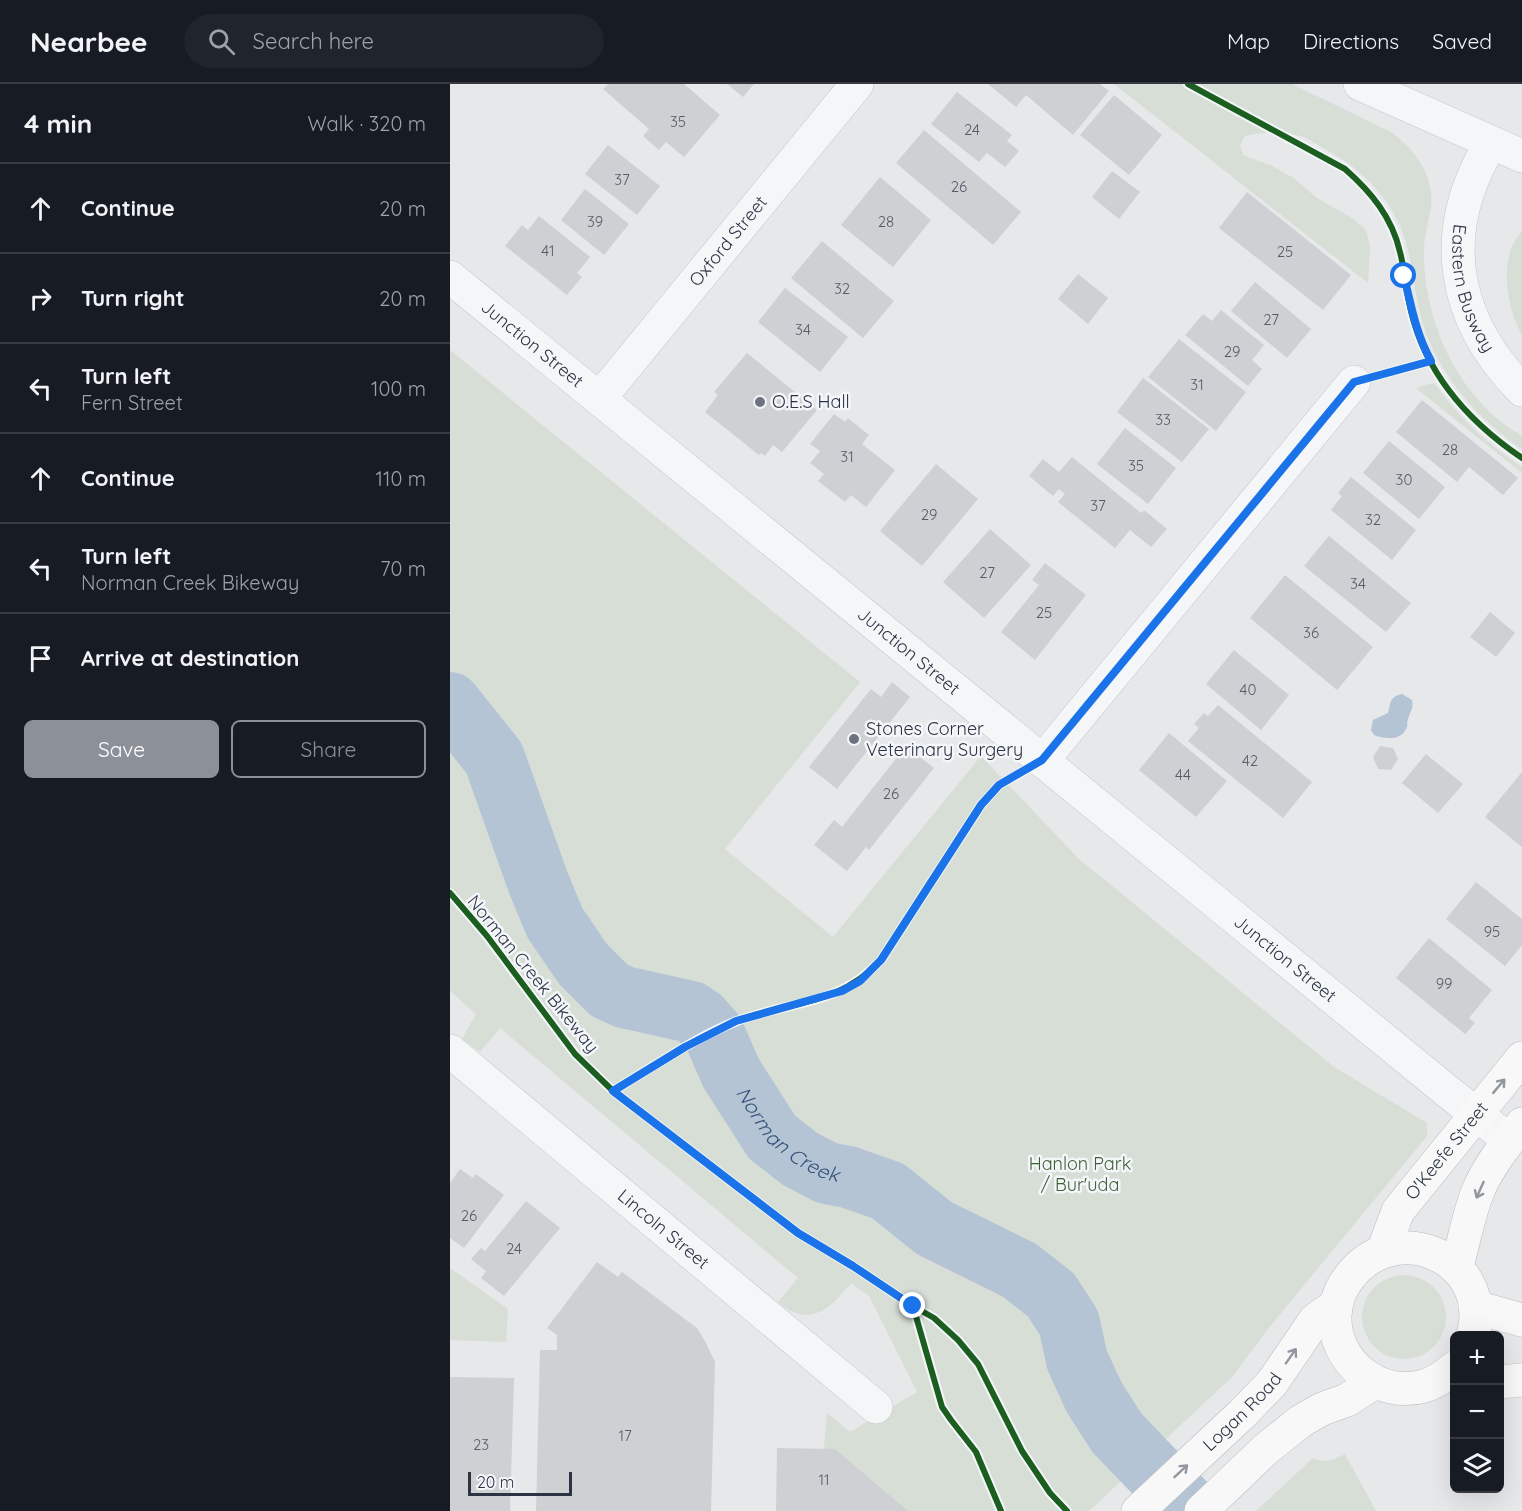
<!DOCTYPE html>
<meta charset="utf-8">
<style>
body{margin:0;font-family:Quicksand,sans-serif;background:#20242c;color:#f1f3f6}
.controls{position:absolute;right:18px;bottom:18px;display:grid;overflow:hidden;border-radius:9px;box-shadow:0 6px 24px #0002}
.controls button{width:54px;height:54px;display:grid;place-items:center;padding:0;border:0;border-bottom:2px solid #363941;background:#171b24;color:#f1f3f6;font:30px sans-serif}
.scale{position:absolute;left:18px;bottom:15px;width:104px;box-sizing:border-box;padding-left:6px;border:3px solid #2b3445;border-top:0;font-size:16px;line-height:21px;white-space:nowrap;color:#2b3445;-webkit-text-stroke:4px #f4f6f9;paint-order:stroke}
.stop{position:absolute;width:18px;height:18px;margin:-14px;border:4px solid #1a73e8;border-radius:50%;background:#fff}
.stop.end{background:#1a73e8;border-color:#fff;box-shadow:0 2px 6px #0008}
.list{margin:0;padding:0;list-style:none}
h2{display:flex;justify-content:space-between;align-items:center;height:78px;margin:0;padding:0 24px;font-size:26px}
h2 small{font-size:20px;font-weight:400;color:#9ea1a6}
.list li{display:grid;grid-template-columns:39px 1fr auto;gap:18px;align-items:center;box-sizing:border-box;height:90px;padding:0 24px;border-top:2px solid #363941}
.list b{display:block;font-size:22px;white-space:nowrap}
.list p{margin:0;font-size:20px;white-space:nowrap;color:#9ea1a6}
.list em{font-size:20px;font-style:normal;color:#9ea1a6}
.actions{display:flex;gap:12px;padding:18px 24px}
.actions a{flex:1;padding:14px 0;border:2px solid #8c9099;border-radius:9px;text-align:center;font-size:21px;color:#8c9099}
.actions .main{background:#8c9099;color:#fff}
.icon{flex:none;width:33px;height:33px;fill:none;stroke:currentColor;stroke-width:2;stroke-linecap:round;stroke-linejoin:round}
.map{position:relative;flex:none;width:1072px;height:1427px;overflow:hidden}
header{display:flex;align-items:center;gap:36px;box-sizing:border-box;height:84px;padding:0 30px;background:#171b24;border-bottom:2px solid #363941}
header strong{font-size:28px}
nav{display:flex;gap:33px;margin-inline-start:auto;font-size:21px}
.search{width:420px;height:54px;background:#20242c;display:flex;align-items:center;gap:15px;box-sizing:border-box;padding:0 21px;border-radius:33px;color:#9ea1a6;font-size:22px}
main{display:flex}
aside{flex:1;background:#171b24}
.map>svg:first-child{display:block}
</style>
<header>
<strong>Nearbee</strong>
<div class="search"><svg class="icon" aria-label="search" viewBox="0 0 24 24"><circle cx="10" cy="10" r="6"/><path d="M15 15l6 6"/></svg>Search here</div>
<nav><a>Map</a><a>Directions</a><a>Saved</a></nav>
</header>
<main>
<aside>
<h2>4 min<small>Walk · 320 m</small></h2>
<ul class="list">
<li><svg class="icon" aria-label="ahead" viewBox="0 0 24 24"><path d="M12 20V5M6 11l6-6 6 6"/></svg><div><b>Continue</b></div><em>20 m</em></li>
<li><svg class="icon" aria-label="right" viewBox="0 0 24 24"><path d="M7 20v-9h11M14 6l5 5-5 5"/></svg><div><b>Turn right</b></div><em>20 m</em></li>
<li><svg class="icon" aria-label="left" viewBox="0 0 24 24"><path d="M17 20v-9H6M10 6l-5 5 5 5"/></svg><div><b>Turn left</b><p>Fern Street</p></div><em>100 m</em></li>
<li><svg class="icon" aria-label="ahead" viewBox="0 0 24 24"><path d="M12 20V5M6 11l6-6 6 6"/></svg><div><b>Continue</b></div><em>110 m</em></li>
<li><svg class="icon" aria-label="left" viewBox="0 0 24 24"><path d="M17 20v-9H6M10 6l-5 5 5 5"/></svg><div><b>Turn left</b><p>Norman Creek Bikeway</p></div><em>70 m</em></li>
<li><svg class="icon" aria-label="arrive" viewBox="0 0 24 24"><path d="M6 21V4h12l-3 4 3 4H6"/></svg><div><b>Arrive at destination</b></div></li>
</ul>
<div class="actions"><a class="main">Save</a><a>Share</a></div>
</aside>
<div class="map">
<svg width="1072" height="1427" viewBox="0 0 1072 1427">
<rect width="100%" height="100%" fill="#e6e8ea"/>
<path fill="#d6ded6" d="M664,0H842L941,48C967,67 987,95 980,129C977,145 973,158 974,174C976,244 1010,316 1072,352V365C1032,338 1000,303 980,259C967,230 965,197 958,166C947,119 915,86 873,64C867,60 860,56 853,53C840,48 808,48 795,52L790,61L793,71L822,82L842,93L867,114L902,134L916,146L920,162L918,199Z
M1072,147V252C1057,222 1047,175 1072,147Z
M0,266L410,598L275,765L383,853L531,672L629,775L884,983L977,1039V1052L822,1240L782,1293L639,1427H458L374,1365L377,1329L400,1348L467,1308L419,1212L401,1199C380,1225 359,1245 328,1218L348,1194L50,944L30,968L12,955L26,930L0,907Z
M984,299C1012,336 1034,357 1072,383V389L966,304Z
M0,1184L58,1225L56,1258L0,1256Z
M912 1233a42 42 0 1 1 84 0a42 42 0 1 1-84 0Z
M895,1370L926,1427H806L863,1374C875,1380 883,1376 895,1370Z"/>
<path fill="#b4c4d5" d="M952,610L962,616C964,625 960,627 958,635C956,642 959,639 956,645C951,657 934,655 924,651L921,646L923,636L938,629C941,619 939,613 952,610Z"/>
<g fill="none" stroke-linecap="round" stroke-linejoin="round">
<path stroke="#b4c4d5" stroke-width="62" id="s1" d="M0,619L44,674L88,798L105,839L133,880L159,906L174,913L241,928L250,934L264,950L281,989L322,1053L350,1075L377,1089L398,1093L438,1107L484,1144L569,1186L601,1211L619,1239L627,1276L644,1313L667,1349L742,1427"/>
</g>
<path fill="#ced0d3" d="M158,0H234L270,31L234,73L216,58L209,66L193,52L199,45L153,5Z
M277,0H304L293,13Z
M538,0H650L659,7L623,51L576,11L566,23Z
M507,8L562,51L557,57L569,67L555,83L537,69L529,78L481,40Z
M664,11L712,51L679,91L630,51Z
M474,46L571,128L543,161L446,79Z
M158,61L210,102L187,131L135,90Z
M662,87L690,108L669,135L642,113Z
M430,93L481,136L443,183L391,141Z
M135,105L179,140L154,171L111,136Z
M797,108L901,191L873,226L769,144Z
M89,132L140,173L127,189L132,193L117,211L55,162L72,141L78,146Z
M372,157L444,217L413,254L341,194Z
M628,190L658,214L638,240L608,215Z
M805,198L861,245L837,274L781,227Z
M335,204L398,253L370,288L308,238Z
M771,226L814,261L802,276L812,285L798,302L735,251L753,230L762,237Z
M729,255L796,308L766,347L698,293Z
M297,269L367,326L332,368L323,361L315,372L311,369L309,371L255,328L268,311L264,308Z
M693,294L759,345L732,378L667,328Z
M972,316L1068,394L1053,411L1019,383L1007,398L946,348Z
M384,330L395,338L398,334L419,351L412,360L445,386L416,423L401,411L395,418L368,397L374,390L360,379L370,367L360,360Z
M675,344L726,384L698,420L647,380Z
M939,357L995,403L969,435L913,389Z
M622,373L691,429L694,426L717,445L701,463L680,446L665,464L608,418L615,410L609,405L603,412L579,392L593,375L609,388Z
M486,380L528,415L472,482L430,447Z
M901,393L966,446L942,476L881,426L892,412L888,409Z
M540,445L581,481L534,534L493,498Z
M879,452L961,519L936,548L854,482Z
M595,479L636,511L585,576L551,548L589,501L582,496Z
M835,491L923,563L887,606L800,534Z
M1040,528L1065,549L1046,573L1020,553Z
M784,566L839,611L811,646L756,600Z
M442,598L460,613L387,705L359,683L421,605L431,613Z
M768,621L862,698L833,734L738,657L749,644L744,640L754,629L758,632Z
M719,649L777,697L746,733L689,686Z
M456,662L484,684L419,766L416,763L397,787L364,761L384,736L392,743Z
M930,662L943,664L948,675L941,686L928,685L923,673Z
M976,670L1013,700L988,729L952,699Z
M1072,688V763L1035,733Z
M1026,798L1072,835V861L1055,882L996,835Z
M979,854L1042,906L1019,934L1025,939L1015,950L946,894Z
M10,1085L23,1094L26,1090L54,1111L14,1164L0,1154V1099Z
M76,1117L110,1144L54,1212L31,1194L36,1187L21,1175L31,1164L35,1167Z
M147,1178L168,1193L172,1188L247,1244L256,1259L265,1278L261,1427H86L90,1266H107V1251L97,1244Z
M0,1293L64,1294L60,1427H0Z
M327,1364L385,1365L458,1427H326Z"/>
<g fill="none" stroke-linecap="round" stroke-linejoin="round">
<defs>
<g id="minor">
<path d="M910,0L1072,72"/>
<path id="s2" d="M1041,59C987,147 1001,234 1072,306"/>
<path id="s3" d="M0,193L997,1007L1059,1056"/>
<path id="s4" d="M149,315L407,0"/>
<path d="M592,677L904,298"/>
<path id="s5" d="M0,967L426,1323"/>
</g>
<path id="major" d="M1025,1223L1072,1236
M1050,1298L1072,1296"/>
<g id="highway">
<path id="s6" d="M933,1167L948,1127L1072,974"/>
<path d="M1006,1184C1014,1159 1018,1132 1028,1107C1038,1083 1056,1060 1072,1040"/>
<path d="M1004,1284C996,1291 985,1299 974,1302C928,1315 883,1277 885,1231C886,1221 888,1210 894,1201C938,1128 1045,1172 1023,1252"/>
<path id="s7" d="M688,1427L792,1330L822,1299L865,1236L886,1221"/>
<path d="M751,1427L816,1365L851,1337L872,1325L897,1316L925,1298"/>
</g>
</defs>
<use href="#minor" stroke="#c4c6c8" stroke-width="34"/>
<use href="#major" stroke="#c2c5c8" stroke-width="34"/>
<use href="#highway" stroke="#b8bbbf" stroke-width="34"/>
<use href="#minor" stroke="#f5f6f7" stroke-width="33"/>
<use href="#major" stroke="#f8f8f8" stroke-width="33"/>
<use href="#highway" stroke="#f8f8f8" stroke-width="33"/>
<defs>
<path id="cycleway" d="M738,0L895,85C921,108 942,133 950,168C955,187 956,207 961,227C976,290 1019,338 1072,374
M904,298L981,277
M0,809L37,852L125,970L163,1007L348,1149L403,1182L463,1222L484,1234L508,1256L528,1280L572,1367L600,1409L617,1427
M163,1007C201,984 246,953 287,937C340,917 389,922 431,876L531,721L549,701L592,677
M463,1222L492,1323L501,1336L526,1368L551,1427"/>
</defs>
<use href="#cycleway" stroke="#f4f6f9" stroke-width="10"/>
<use href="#cycleway" stroke="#1b5e20" stroke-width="6"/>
</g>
<defs><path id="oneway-shaft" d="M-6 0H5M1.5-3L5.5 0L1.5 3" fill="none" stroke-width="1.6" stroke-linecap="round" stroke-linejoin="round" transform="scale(1.5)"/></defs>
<g stroke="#92969e">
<use href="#oneway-shaft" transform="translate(1049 1002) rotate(-50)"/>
<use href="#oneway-shaft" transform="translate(1030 1106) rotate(114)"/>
<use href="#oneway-shaft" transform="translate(841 1272) rotate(-55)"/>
<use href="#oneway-shaft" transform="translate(731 1387) rotate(-43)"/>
</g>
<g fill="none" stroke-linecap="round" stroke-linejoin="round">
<path stroke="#1a73e8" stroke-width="8" d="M463,1222L403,1182L348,1149L163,1007L235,963L286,937L392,907L410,897L431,876L531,721L549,701L592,676L904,298L981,277C966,250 961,222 954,192"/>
</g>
<g fill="#6c737f" stroke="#f4f6f9" stroke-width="2">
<circle cx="310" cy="318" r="6"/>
<circle cx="404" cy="655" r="6"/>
</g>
<g text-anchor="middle" stroke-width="5" stroke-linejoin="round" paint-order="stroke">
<g font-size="15" fill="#545c69">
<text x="228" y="43">35</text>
<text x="522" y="51">24</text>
<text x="172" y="101">37</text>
<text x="509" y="108">26</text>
<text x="145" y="143">39</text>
<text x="436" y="143">28</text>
<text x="98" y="172">41</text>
<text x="835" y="173">25</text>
<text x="392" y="210">32</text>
<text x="821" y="241">27</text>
<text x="353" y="251">34</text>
<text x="782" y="273">29</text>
<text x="747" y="306">31</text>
<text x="713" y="341">33</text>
<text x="1000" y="371">28</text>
<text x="397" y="378">31</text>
<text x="686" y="387">35</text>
<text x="954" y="401">30</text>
<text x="648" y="427">37</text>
<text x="479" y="436">29</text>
<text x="923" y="441">32</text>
<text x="537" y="494">27</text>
<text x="908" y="505">34</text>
<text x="594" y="534">25</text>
<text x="861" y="554">36</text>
<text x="798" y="611">40</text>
<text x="800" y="682">42</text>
<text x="733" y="696">44</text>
<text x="441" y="715">26</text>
<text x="1042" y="853">95</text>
<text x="994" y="905">99</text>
<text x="19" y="1137">26</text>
<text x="64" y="1170">24</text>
<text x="175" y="1357">17</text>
<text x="31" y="1366">23</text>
<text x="374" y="1401">11</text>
</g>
<g font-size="18" fill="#2b3445" stroke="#f4f6f9">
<text dy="6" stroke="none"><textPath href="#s4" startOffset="204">Oxford Street</textPath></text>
<text dy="6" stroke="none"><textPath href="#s2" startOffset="154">Eastern Busway</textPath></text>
<text dy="6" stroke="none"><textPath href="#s3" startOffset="106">Junction Street</textPath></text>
<text dy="6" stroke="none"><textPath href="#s3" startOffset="592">Junction Street</textPath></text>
<text dy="6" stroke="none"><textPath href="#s3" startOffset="1078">Junction Street</textPath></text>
<text transform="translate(83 890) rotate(51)" y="6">Norman Creek Bikeway</text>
<text dy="6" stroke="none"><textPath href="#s6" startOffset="120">O'Keefe Street</textPath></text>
<text dy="6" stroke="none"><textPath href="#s5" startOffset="278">Lincoln Street</textPath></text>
<text dy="6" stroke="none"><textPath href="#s7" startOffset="144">Logan Road</textPath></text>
</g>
<g font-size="18" fill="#2b3445" stroke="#f4f6f9" text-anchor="start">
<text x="322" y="324">O.E.S Hall</text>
<text x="416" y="651">Stones Corner<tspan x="416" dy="21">Veterinary Surgery</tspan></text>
</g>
<g font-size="18" fill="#3f6138" stroke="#f4f6f9">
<text x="630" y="1086">Hanlon Park<tspan x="630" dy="21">/ Bur'uda</tspan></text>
</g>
<g font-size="20" font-style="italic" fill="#34527a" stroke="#f4f6f9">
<text dy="7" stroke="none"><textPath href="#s1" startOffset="579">Norman Creek</textPath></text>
</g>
</g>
</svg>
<div class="controls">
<button>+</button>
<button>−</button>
<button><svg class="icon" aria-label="layers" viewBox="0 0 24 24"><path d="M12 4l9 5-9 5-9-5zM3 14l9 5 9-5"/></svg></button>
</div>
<div class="scale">20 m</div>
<div class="stop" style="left:954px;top:192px"></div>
<div class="stop end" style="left:463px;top:1222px"></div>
</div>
</main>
